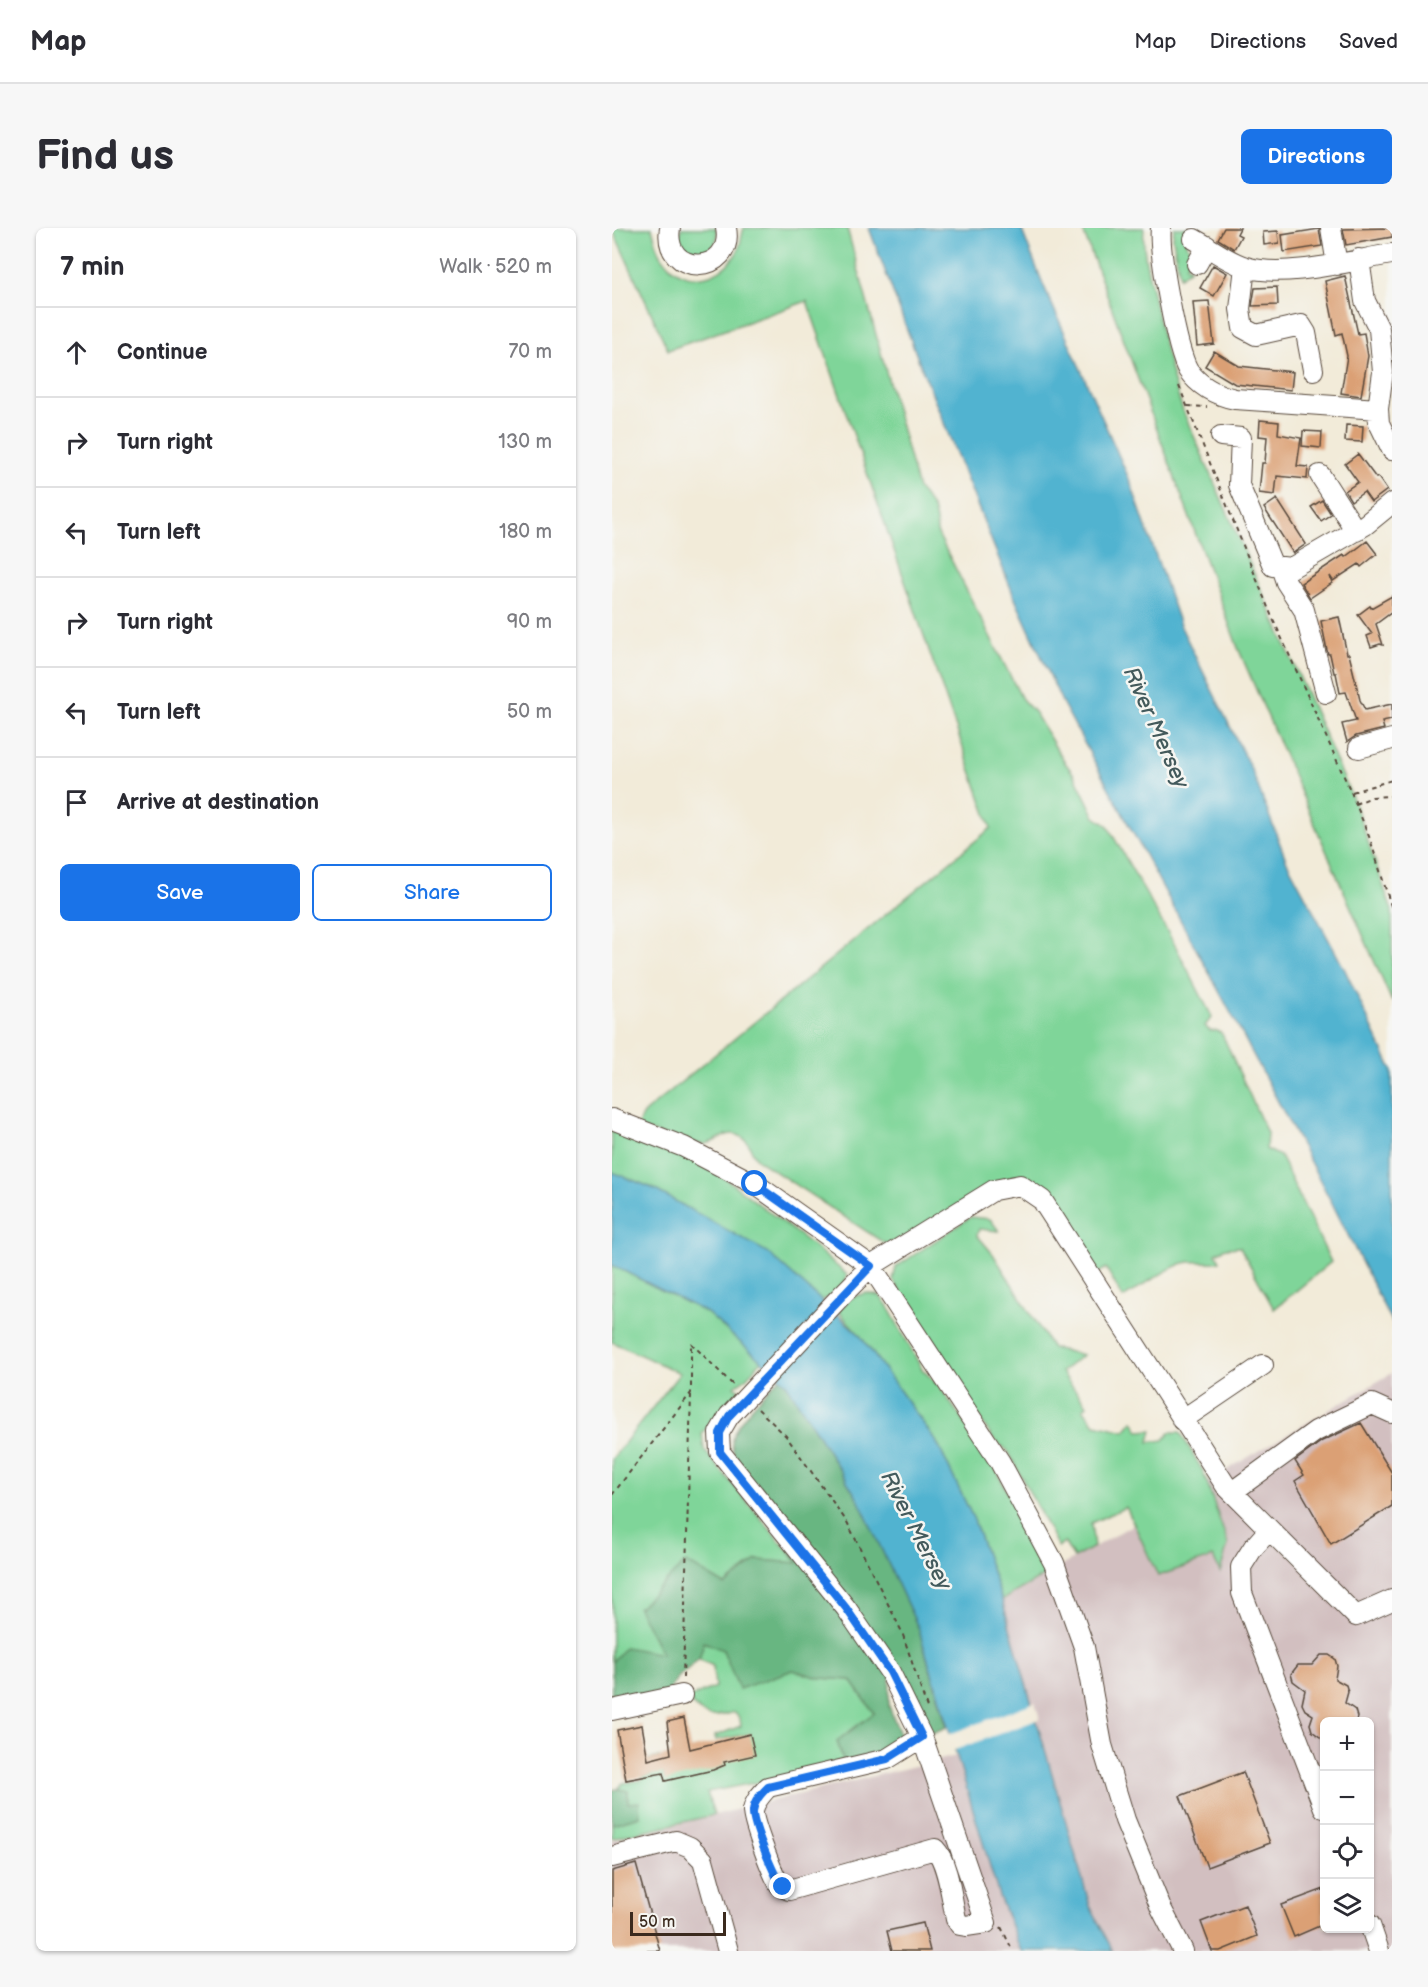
<!DOCTYPE html>
<meta charset="utf-8">
<style>
body{margin:0;font-family:"Balsamiq Sans",sans-serif;background:#f7f7f7;color:#2b2b33}
.controls{position:absolute;right:18px;bottom:18px;display:grid;overflow:hidden;border-radius:9px;box-shadow:0 2px 4px #0004}
.controls button{width:54px;height:54px;display:grid;place-items:center;padding:0;border:0;border-bottom:2px solid #e1e1e2;background:#fff;color:#2b2b33;font:30px sans-serif}
.scale{position:absolute;left:18px;bottom:15px;width:96px;box-sizing:border-box;padding-left:6px;border:3px solid #3b2a1e;border-top:0;font-size:16px;line-height:21px;white-space:nowrap;color:#3b2a1e;-webkit-text-stroke:4px #f6f6f2;paint-order:stroke}
.stop{position:absolute;width:18px;height:18px;margin:-14px;border:4px solid #1a73e8;border-radius:50%;background:#fff}
.stop.end{background:#1a73e8;border-color:#fff;box-shadow:0 2px 6px #0008}
.list{margin:0;padding:0;list-style:none}
h2{display:flex;justify-content:space-between;align-items:center;height:78px;margin:0;padding:0 24px;font-size:26px}
h2 small{font-size:20px;font-weight:400;color:#7c7c81}
.list li{display:grid;grid-template-columns:39px 1fr auto;gap:18px;align-items:center;box-sizing:border-box;height:90px;padding:0 24px;border-top:2px solid #e1e1e2}
.list b{display:block;font-size:22px;white-space:nowrap}
.list em{font-size:20px;font-style:normal;color:#7c7c81}
.actions{display:flex;gap:12px;padding:18px 24px}
.actions a{flex:1;padding:14px 0;border:2px solid #1a73e8;border-radius:9px;text-align:center;font-size:21px;color:#1a73e8}
.actions .main{background:#1a73e8;color:#fff}
.icon{flex:none;width:33px;height:33px;fill:none;stroke:currentColor;stroke-width:2;stroke-linecap:round;stroke-linejoin:round}
.map{position:relative;flex:none;width:780px;height:1723px;overflow:hidden;border-radius:9px}
header{display:flex;align-items:center;gap:36px;box-sizing:border-box;height:84px;padding:0 30px;background:#fff;border-bottom:2px solid #e1e1e2}
header strong{font-size:28px}
nav{display:flex;gap:33px;margin-inline-start:auto;font-size:21px}
.intro{display:flex;align-items:center;justify-content:space-between;box-sizing:border-box;height:144px;padding:0 36px}
h1{margin:0;font-size:42px}
.button{padding:15px 27px;border-radius:9px;background:#1a73e8;color:#fff;font-size:21px;font-weight:700}
main{display:flex;gap:36px;padding:0 36px}
aside{flex:1;background:#fff;border-radius:9px;box-shadow:0 2px 4px #0004}
.map>svg:first-child{display:block}
</style>
<header>
<strong>Map</strong>
<nav><a>Map</a><a>Directions</a><a>Saved</a></nav>
</header>
<div class="intro"><h1>Find us</h1><a class="button">Directions</a></div>
<main>
<aside>
<h2>7 min<small>Walk · 520 m</small></h2>
<ul class="list">
<li><svg class="icon" aria-label="ahead" viewBox="0 0 24 24"><path d="M12 20V5M6 11l6-6 6 6"/></svg><div><b>Continue</b></div><em>70 m</em></li>
<li><svg class="icon" aria-label="right" viewBox="0 0 24 24"><path d="M7 20v-9h11M14 6l5 5-5 5"/></svg><div><b>Turn right</b></div><em>130 m</em></li>
<li><svg class="icon" aria-label="left" viewBox="0 0 24 24"><path d="M17 20v-9H6M10 6l-5 5 5 5"/></svg><div><b>Turn left</b></div><em>180 m</em></li>
<li><svg class="icon" aria-label="right" viewBox="0 0 24 24"><path d="M7 20v-9h11M14 6l5 5-5 5"/></svg><div><b>Turn right</b></div><em>90 m</em></li>
<li><svg class="icon" aria-label="left" viewBox="0 0 24 24"><path d="M17 20v-9H6M10 6l-5 5 5 5"/></svg><div><b>Turn left</b></div><em>50 m</em></li>
<li><svg class="icon" aria-label="arrive" viewBox="0 0 24 24"><path d="M6 21V4h12l-3 4 3 4H6"/></svg><div><b>Arrive at destination</b></div></li>
</ul>
<div class="actions"><a class="main">Save</a><a>Share</a></div>
</aside>
<div class="map">
<svg width="780" height="1723" viewBox="0 0 780 1723">
<rect width="100%" height="100%" fill="#f6f6f2"/>
<filter id="ink" filterUnits="userSpaceOnUse"><feTurbulence type="fractalNoise" baseFrequency=".0167" numOctaves="2"/><feDisplacementMap in="SourceGraphic" scale="12" xChannelSelector="R" yChannelSelector="G"/><feConvolveMatrix kernelMatrix="1 2 1 2 8 2 1 2 1" color-interpolation-filters="sRGB"/></filter>
<filter id="wash" filterUnits="userSpaceOnUse"><feTurbulence type="fractalNoise" baseFrequency=".008" numOctaves="4" result="noise"/><feDisplacementMap in="SourceGraphic" scale="24" xChannelSelector="R" yChannelSelector="G"/><feGaussianBlur stdDeviation="1.35" result="paint"/><feColorMatrix in="noise" values="0 0 0 0 0 0 0 0 0 0 0 0 0 0 0 0 0 1.4 0 .05"/><feComposite in="paint" operator="in"/></filter>
<g filter="url(#wash)">
<rect width="100%" height="100%" fill="#f2ebd9"/>
<path fill="#d2bfc0" fill-rule="evenodd" d="M780,1145V1723H501L478,1678L390,1372L522,1296L546,1348L601,1329L608,1343L616,1316L594,1254ZM712,1494H758V1700H712Z
M344,1528L387,1668L409,1723H0V1612Z"/>
<path fill="#7fd599" stroke="#5d805c" stroke-width="1.5" d="M0,0H40C43,10 45,22 51,30C70,59 107,53 124,26C129,19 129,8 132,0H235L306,261C320,277 324,282 325,304L410,471L423,485L451,532L463,548L483,589L495,597L564,719L600,789L593,798L598,803H606L610,806L655,905L654,921L668,928L719,1034L662,1081L628,1019L614,1020L604,1025L608,1033C596,1037 585,1031 572,1035C556,1039 526,1061 511,1070L494,1040L484,1047L418,954L275,1017L147,933C138,926 140,914 128,908C115,901 105,915 93,916C76,916 42,904 25,899L33,884L379,600L195,73L56,122Z
M69,0H104C112,35 59,33 69,0Z
M470,0H532C530,22 536,44 541,65C549,105 558,144 571,183L743,576L780,683V774L626,420Z
M562,0H582L574,16L581,24L574,38L579,40L568,49L561,11Z
M0,891L72,919L203,1019L235,1047L230,1067L208,1072L154,1024L38,959L0,944Z
M359,989L378,991L387,1003L367,1001L365,1007L381,1026L440,1120L471,1127L449,1144L475,1177L471,1181L483,1196L513,1203L521,1193L527,1203L540,1202L537,1214L552,1212L558,1204H568L591,1243L616,1316L608,1344L601,1329L546,1348L514,1279L479,1295L482,1319L462,1330L452,1314L446,1319L396,1223L381,1211L281,1052L284,1039Z
M0,1037L95,1085L150,1133L133,1151L123,1158L127,1162L90,1205L92,1222L186,1335L145,1332L113,1357L50,1427L0,1434V1231L68,1145L0,1114Z
M254,1065L268,1068L275,1077L310,1141L327,1158L383,1239L435,1346L390,1372L362,1292L324,1213L247,1106L226,1083L238,1070Z
M92,1414L111,1422L127,1460L181,1442L208,1450L239,1452L262,1485L225,1513L234,1541H214L95,1564L102,1587L0,1610V1596L28,1588L16,1575V1563L6,1561L11,1555L30,1552L31,1549L39,1547L36,1532L47,1529L53,1552L113,1537L112,1534L138,1506L104,1512L103,1508L129,1498L128,1491L123,1484C98,1491 93,1491 75,1471L103,1459L101,1438L87,1431Z"/>
<path fill="#67b681" stroke="#517050" stroke-width="1.5" d="M168,1149L174,1155L246,1271L306,1399L335,1499L310,1509L278,1446L277,1478L293,1519L234,1541L225,1513L262,1485L239,1452L208,1450L181,1442L127,1461L111,1422L92,1414L87,1431L65,1450L53,1471L0,1482V1434L13,1419L50,1426L26,1380L74,1334L113,1357L145,1332L186,1335L125,1235C122,1227 118,1216 121,1208C128,1188 154,1165 168,1149Z
M6,1561L16,1563V1575L27,1574L28,1588L0,1596V1562Z"/>
<path fill="#51b3d0" stroke="#466e77" stroke-width="1.5" d="M257,0H409L431,56L518,253L568,397L640,543L675,634L733,742L780,842V1095L721,977L628,802L450,474L404,373L306,131Z
M0,944L38,959L155,1024L247,1106L324,1213L362,1292L390,1372L478,1678L501,1723H409L387,1668L306,1399L246,1271L174,1155L95,1085L0,1037Z"/>
<path fill="#f2ebd9" d="M423,1474L428,1491L340,1523L335,1507Z"/>
<g id="blocks">
<path fill="#dba074" d="M612,0H628L625,6L629,8L622,21L606,11Z
M780,0V9L734,17L731,1Z
M707,1L710,18L672,24L670,7Z
M666,3L667,15L652,17L651,4Z
M601,37L615,45L602,68L588,60Z
M733,48L746,106L752,105L756,128L749,168L729,165L735,128L730,105L724,107L713,53Z
M665,59L666,77L640,78L643,60Z
M597,73L602,116L585,118L581,74Z
M602,123L627,138L681,144L679,162L623,156L593,138Z
M648,192L667,194L666,206L689,210L685,238L696,239L695,251L665,248L663,267L647,265L650,235H653L655,209L647,208Z
M734,197L751,198L750,214L733,213Z
M691,203L710,204L709,220L690,218Z
M746,226L764,250L766,249L775,262L759,274L752,264L739,273L733,263L746,254L733,236Z
M665,271L694,316L681,325L652,280Z
M710,272L719,286L709,293L699,279Z
M755,313L765,326L749,339L747,336L721,353L718,348L720,355L698,370L689,355L732,327L734,329Z
M780,368V384L764,396L771,417L768,416L759,419L755,408L760,406L746,387L758,378L759,380Z
M727,389L735,426H737L748,472L753,482L780,476V492L770,494L772,501L744,508L735,514L730,496L744,493L734,464L728,465L724,445H722L718,426H716L715,422L709,393Z
M749,1195L780,1245V1278L719,1316L683,1253L692,1247L683,1233L710,1213Z
M709,1427H717L723,1431L725,1438L723,1451L734,1457L736,1464L733,1475L743,1482L745,1489L744,1494H712V1512L700,1503L698,1496L701,1487L693,1482L690,1476L693,1462L681,1453L679,1446L686,1437H700Z
M72,1490L78,1521L138,1506L143,1527L112,1534L113,1537L101,1542L53,1553L51,1545L14,1552L5,1502L30,1497L36,1532L59,1526L55,1494Z
M631,1544L658,1615L595,1639L568,1568Z
M24,1636L48,1723H0V1643Z
M712,1661V1696L682,1709L669,1677Z
M633,1677L645,1708L608,1723H600L589,1694Z
M311,1695L318,1723H280L275,1703Z"/>
</g>
</g>
<g filter="url(#ink)">
<use href="#blocks" fill-opacity="0" stroke="#56473a" stroke-width="1.5"/>
<g fill="none" stroke-linecap="round" stroke-linejoin="round">
<defs>
<path id="minor" d="M58,0C50,50 123,47 114,0
M549,0C546,22 565,123 576,142C587,158 604,167 623,171L766,181
M719,0L725,37
M582,11C599,20 616,34 634,39C672,51 741,32 780,26
M747,31L753,73L767,101L771,144L766,181L767,195L780,222
M585,36L595,18
M633,39L628,81L631,100L644,107L689,97L694,105L701,142
M609,208L629,210L627,257L661,338L679,340L753,297L780,275
M708,247L744,303
M669,339L674,354L692,382L714,465
M747,520L780,511
M0,891L72,919L143,956L259,1038L388,1234L442,1335L472,1419L490,1517L513,1592L548,1678L571,1723
M230,1067L259,1038L382,962L408,957L430,972L614,1258L744,1388L780,1372
M117,1188L107,1205L108,1224L234,1380L278,1444L310,1509L313,1517L374,1695L354,1698L348,1697L344,1691C340,1673 336,1634 323,1621L177,1662C172,1660 168,1658 166,1654C160,1644 140,1593 141,1582C143,1572 150,1566 156,1559L275,1531L310,1509
M570,1192L651,1137
M620,1264L704,1203L760,1176L780,1185
M657,1302L641,1320L629,1339L630,1365L712,1580
M0,1482L70,1467
M0,1629L64,1613L78,1619L91,1632L116,1723
M758,1697L767,1723"/>
</defs>
<use href="#minor" stroke="#56473a" stroke-width="22"/>
<path stroke="#56473a" stroke-width="2" stroke-dasharray="4.5 4.5" stroke-linecap="butt" d="M567,158L657,382L739,564L758,611L780,681
M576,178L595,179
M740,564L780,552
M743,576L760,569L780,568
M79,1115L122,1158
M146,1181L174,1208L235,1294L290,1404L316,1483
M0,1267L79,1165V1115
M71,1450L79,1165
M389,1699L401,1723"/>
<use href="#minor" stroke="#fff" stroke-width="20"/>
<defs>
<path id="minor-bridge" d="M117,1188L230,1067"/>
</defs>
<use href="#minor-bridge" stroke="#56473a" stroke-width="22" stroke-linecap="butt"/>
<use href="#minor-bridge" stroke="#fff" stroke-width="20"/>
</g>
</g>
<g fill="none" stroke-linecap="round" stroke-linejoin="round" filter="url(#ink)">
<path stroke="#1a73e8" stroke-width="8" d="M143,956L259,1038L117,1188L108,1205V1224L234,1380L278,1444L310,1509L275,1531L156,1559C149,1566 142,1573 141,1583C140,1595 163,1651 171,1659"/>
</g>
<g text-anchor="middle" stroke-width="5" stroke-linejoin="round" paint-order="stroke">
<g font-size="22" font-style="italic" fill="#435a5c" stroke="#f6f6f2">
<text transform="translate(545 499) rotate(66)" y="8">River Mersey</text>
<text transform="translate(305 1302) rotate(63)" y="8">River Mersey</text>
</g>
</g>
</svg>
<div class="controls">
<button>+</button>
<button>−</button>
<button><svg class="icon" aria-label="locate" viewBox="0 0 24 24"><circle cx="12" cy="12" r="6"/><path d="M12 2v4M12 18v4M2 12h4M18 12h4"/></svg></button>
<button><svg class="icon" aria-label="layers" viewBox="0 0 24 24"><path d="M12 4l9 5-9 5-9-5zM3 14l9 5 9-5"/></svg></button>
</div>
<div class="scale">50 m</div>
<div class="stop" style="left:143px;top:956px"></div>
<div class="stop end" style="left:171px;top:1659px"></div>
</div>
</main>
